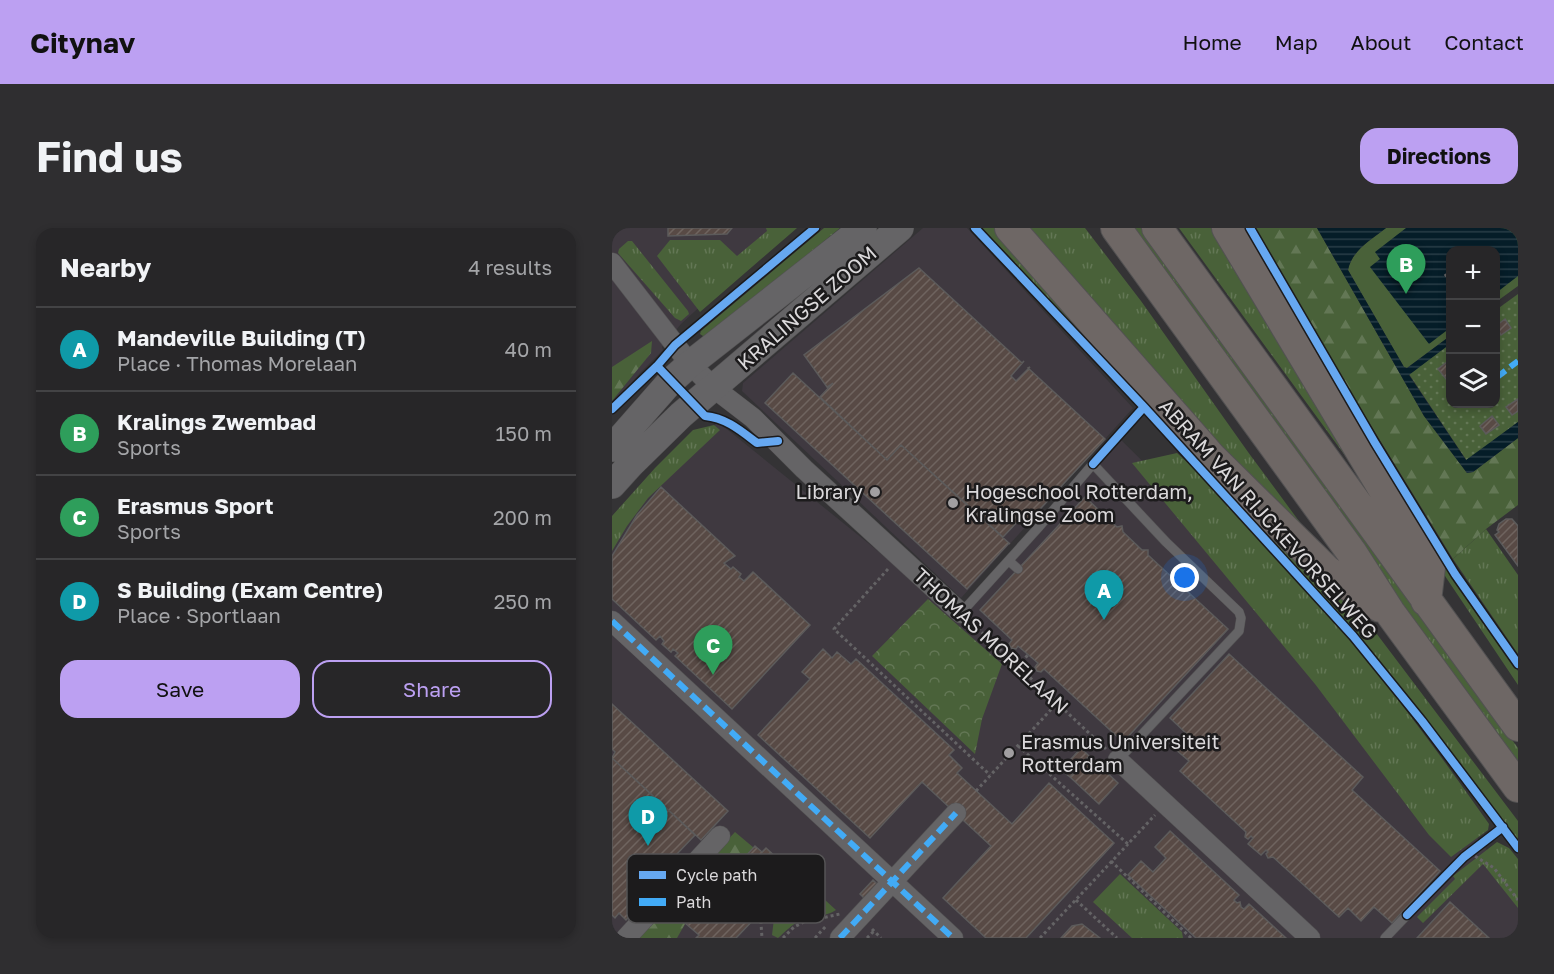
<!DOCTYPE html>
<meta charset="utf-8">
<style>
body{margin:0;font-family:"Golos Text",sans-serif;background:#2f2e30;color:#f1f3f6}
.controls{position:absolute;right:18px;top:18px;display:grid;overflow:hidden;border-radius:12px;box-shadow:0 3px 9px #0003}
.controls button{width:54px;height:54px;display:grid;place-items:center;padding:0;border:0;border-bottom:2px solid #434345;background:#272628;color:#f1f3f6;font:30px sans-serif}
.you{position:absolute;left:573px;top:350px;width:21px;height:21px;margin:-15px;border:4px solid #fff;border-radius:50%;background:#1a73e8;box-shadow:0 0 0 9px #1a73e833}
.badge{display:grid;place-items:center;width:39px;height:39px;border-radius:50%;background:#bca0f2;color:#fff;font-size:20px;font-weight:700}
.pin{position:absolute;translate:-50% -50px;filter:drop-shadow(0 2px 3px #0008)}
.pin::after{content:'';position:absolute;top:32px;width:21px;height:18px;background:inherit;clip-path:polygon(0 0,100% 0,50% 100%)}
.list{margin:0;padding:0;list-style:none}
h2{display:flex;justify-content:space-between;align-items:center;height:78px;margin:0;padding:0 24px;font-size:26px}
h2 small{font-size:20px;font-weight:400;color:#a4a5a8}
.list li{display:grid;grid-template-columns:39px 1fr auto;gap:18px;align-items:center;box-sizing:border-box;height:84px;padding:0 24px;border-top:2px solid #434345}
.list b{display:block;font-size:22px;white-space:nowrap}
.list p{margin:0;font-size:20px;white-space:nowrap;color:#a4a5a8}
.list em{font-size:20px;font-style:normal;color:#a4a5a8}
.actions{display:flex;gap:12px;padding:18px 24px}
.actions a{flex:1;padding:14px 0;border:2px solid #bca0f2;border-radius:18px;text-align:center;font-size:21px;color:#bca0f2}
.actions .main{background:#bca0f2;color:#111}
.icon{flex:none;width:33px;height:33px;fill:none;stroke:currentColor;stroke-width:2;stroke-linecap:round;stroke-linejoin:round}
.map{position:relative;flex:none;width:906px;height:710px;overflow:hidden;border-radius:18px}
header{display:flex;align-items:center;gap:36px;box-sizing:border-box;height:84px;padding:0 30px;background:#bca0f2;color:#111}
header strong{font-size:28px}
nav{display:flex;gap:33px;margin-inline-start:auto;font-size:21px}
.intro{display:flex;align-items:center;justify-content:space-between;box-sizing:border-box;height:144px;padding:0 36px}
h1{margin:0;font-size:42px}
.button{padding:15px 27px;border-radius:18px;background:#bca0f2;color:#111;font-size:21px;font-weight:700}
main{display:flex;gap:36px;padding:0 36px}
aside{flex:1;background:#272628;border-radius:18px;box-shadow:0 3px 9px #0003}
.map>svg:first-child{display:block}
</style>
<header>
<strong>Citynav</strong>
<nav><a>Home</a><a>Map</a><a>About</a><a>Contact</a></nav>
</header>
<div class="intro"><h1>Find us</h1><a class="button">Directions</a></div>
<main>
<aside>
<h2>Nearby<small>4 results</small></h2>
<ul class="list">
<li><span class="badge" style="background:#0f9aa8">A</span><div><b>Mandeville Building (T)</b><p>Place · Thomas Morelaan</p></div><em>40 m</em></li>
<li><span class="badge" style="background:#2e9e5b">B</span><div><b>Kralings Zwembad</b><p>Sports</p></div><em>150 m</em></li>
<li><span class="badge" style="background:#2e9e5b">C</span><div><b>Erasmus Sport</b><p>Sports</p></div><em>200 m</em></li>
<li><span class="badge" style="background:#0f9aa8">D</span><div><b>S Building (Exam Centre)</b><p>Place · Sportlaan</p></div><em>250 m</em></li>
</ul>
<div class="actions"><a class="main">Save</a><a>Share</a></div>
</aside>
<div class="map">
<svg width="906" height="710" viewBox="0 0 906 710">
<defs>
<pattern id="grass-tufts" width="24" height="20" patternUnits="userSpaceOnUse" patternTransform="scale(1.5)"><rect width="24" height="20" fill="#496139"/><path d="M3 7l-1-3M5 7V3M7 7l1-3M15 17l-1-3M17 17v-4M19 17l1-3" fill="none" stroke="#637755"/></pattern>
<pattern id="forest-firs" width="22" height="20" patternUnits="userSpaceOnUse" patternTransform="scale(1.5)"><rect width="22" height="20" fill="#496139"/><path d="M5 1l3.5 6h-7zM16 11l3.5 6h-7z" fill="#637755"/></pattern>
<pattern id="park-crowns" width="20" height="18" patternUnits="userSpaceOnUse" patternTransform="scale(1.5)"><rect width="20" height="18" fill="#496139"/><path d="M2 6a3 3 0 1 1 6 0M12 15a3 3 0 1 1 6 0" fill="none" stroke="#637755"/></pattern>
<pattern id="garden-dots" width="8" height="8" patternUnits="userSpaceOnUse" patternTransform="scale(1.5)"><rect width="8" height="8" fill="#496139"/><path d="M2 2h.1M6 6h.1" fill="none" stroke="#637755" stroke-width="1.8" stroke-linecap="round"/></pattern>
<pattern id="water-rules" width="6" height="5" patternUnits="userSpaceOnUse" patternTransform="scale(1.5)"><rect width="6" height="5" fill="#051d28"/><path d="M0 2.5h6" fill="none" stroke="#293d47"/></pattern>
<pattern id="building-hatch" width="6" height="6" patternUnits="userSpaceOnUse" patternTransform="scale(1.5)"><rect width="6" height="6" fill="#584a45"/><path d="M-1 1l2-2M0 6l6-6M5 7l2-2" fill="none" stroke="#6f645f"/></pattern>
</defs>
<rect width="100%" height="100%" fill="#343335"/>
<path fill="#3f3940" d="M0,0H173L69,96L50,119L51,122L29,144L0,177Z
M311,0H355L521,180L349,370L130,163L131,155Z
M106,194L349,390L505,208L652,353L906,659V710H0V305L32,264Z"/>
<path fill="url(#grass-tufts)" d="M154,0H185L88,84L45,28L58,12H108L125,28L155,3Z
M212,0H228L94,110L88,106L89,103Z
M370,0H387L630,268L749,385L906,593V613L749,414Z
M404,0H473L529,73L636,224L712,327Z
M514,0H529L906,520V537Z
M567,0H603L764,270Z
M626,0H634L864,385L906,443V457L829,342Z
M16,13H20L76,83L77,86L69,93L63,90L6,25L7,21Z
M102,197L108,202L36,270L15,298L0,323V288L43,240L81,202Z
M565,225L574,233C618,279 663,324 705,372C767,444 823,519 877,596L876,602L839,629L817,607L703,456L520,235Z
M874,301L906,347V426L841,331Z
M885,614L897,620L906,631V680L871,636L811,695L805,689L843,651L841,648Z
M178,640L224,682C214,689 201,687 190,692C180,696 174,703 166,710L160,707L163,683Z
M508,646L570,704L571,710H520L481,674Z"/>
<path fill="url(#forest-firs)" d="M641,0H705L812,188L855,245L861,244L906,210V277L874,301L841,331L683,74Z
M40,113L39,125L0,173V139Z
M123,604L142,620L125,644L73,696L65,710H24Z"/>
<path fill="url(#park-crowns)" d="M316,371L390,436L370,491L363,526L260,428Z"/>
<path fill="url(#garden-dots)" d="M906,66V194L855,233L797,146L838,116V176H884V82Z"/>
<path fill="#496139" d="M774,0H906V58L884,74V22H838V108L795,140L792,139L736,42C740,22 759,12 774,0Z"/>
<path fill="url(#water-rules)" d="M705,0H774C759,12 740,22 736,42L792,139L795,140L838,108V116L797,147L854,232L906,194V210L861,244L855,245L812,188Z
M794,0H906V48L884,65V22H838V100L817,116L758,39L768,31L763,24Z"/>
<path fill="url(#building-hatch)" stroke="#5c5b5b" stroke-width="1.5" d="M56,0H120L115,6L56,8Z
M307,40L410,135L412,133L399,148L404,153L418,139L416,140L493,211L416,294L417,296L410,289L391,309L289,217L275,232L208,169L221,155L215,159L192,127Z
M893,91L899,100L889,107L884,98Z
M835,134L838,138V147L834,151L826,141Z
M181,145L275,232L289,217L398,316L397,315L355,361L153,175Z
M906,171V183L900,187L894,179Z
M880,188L887,197L874,206L868,198Z
M49,259L123,328L112,335L119,341L121,339L129,346L127,349L132,353L141,344L198,397L120,481L63,428L66,425L61,421L59,424L50,416L52,413L48,408L44,412L0,371V328L25,287Z
M473,269L505,299L510,298L511,304L530,322H536V327L616,401L511,514L432,441L429,444L425,443L423,439L426,435L406,418L404,421L399,420L397,416L400,412L368,382Z
M894,291H900L906,298V338L883,307L887,304L885,302L887,296Z
M211,421L220,430L225,424L239,436L244,431L342,522L337,527L350,540L345,545L400,596L437,555L502,615L414,710H374L331,670L379,618L310,554L258,610L146,507L198,451L190,444Z
M617,426L751,549L740,562L828,643L780,695L762,679L749,693L736,680L727,689L661,629L656,630L654,626L656,624L654,622L649,627L636,616L641,610L639,608L636,611L633,609L634,604L568,543L577,533L563,521L576,507L558,490Z
M0,476L116,583L89,612L0,530L3,524L0,521Z
M469,520L477,528L458,549L449,542Z
M477,528L506,555L487,576L458,549Z
M0,530L83,607L63,628L69,634L14,692L7,685L3,690L0,687Z
M558,603L627,667L622,672L625,675L628,674L629,679L632,681L637,676L674,710H584L516,647L529,633L541,644L554,630L543,619Z
M143,618L150,624L154,620L166,631L162,635L171,644L139,680L146,687L124,710H84L87,707L73,695Z
M261,652L266,657L253,671L248,666Z
M838,674L877,710H805Z
M470,696L488,710H449L460,698Z"/>
<g fill="none" stroke-linecap="round" stroke-linejoin="round">
<defs>
<path id="lane" d="M397,333L406,341
M349,385L426,300L481,236L554,314L627,384L629,390L627,403L506,532
M773,710L795,687"/>
<path id="street" d="M0,35L78,136L102,160L141,190L192,241L349,385
M0,393L341,710
M506,532L698,710
M14,710L108,608
M228,710L344,585"/>
<path id="secondary" d="M0,220L58,154L78,136L251,0
M0,257L19,236L69,187L288,0"/>
<path id="primary" d="M398,0L599,229L714,342L768,379
M504,0L740,325L779,386L906,559
M545,0L906,498
M615,0L818,339L814,373"/>
</defs>
<use href="#lane" stroke="#525152" stroke-width="10"/>
<use href="#street" stroke="#525152" stroke-width="21"/>
<use href="#secondary" stroke="#525152" stroke-width="28"/>
<use href="#primary" stroke="#525152" stroke-width="32"/>
<path stroke="#646365" stroke-width="3" stroke-dasharray="3 3" stroke-linecap="butt" d="M833,46L838,53
M276,341L222,401L378,547
M361,396L494,521
M405,438L416,427
M406,518L516,616L543,587
M364,563L445,475
M858,625L882,640L906,672
M499,633L579,710
M464,672L505,710
M148,681L150,710
M260,701L269,710
M171,710L182,699L192,694L228,686
M203,710L214,698
M255,710L262,703
M428,710L516,616"/>
<use href="#lane" stroke="#656466" stroke-width="9"/>
<use href="#street" stroke="#656466" stroke-width="20"/>
<use href="#secondary" stroke="#656466" stroke-width="27"/>
<use href="#primary" stroke="#6e6765" stroke-width="30"/>
<path stroke="#42abf6" stroke-width="6" stroke-dasharray="12 6" stroke-linecap="butt" d="M884,150L906,133
M848,177L849,176
M0,393L341,710
M228,710L344,585"/>
<defs>
<path id="cycleway" d="M363,0L532,179L741,408L810,493L906,620
M638,0L763,215L843,346L906,436
M45,138L93,188C114,190 128,202 145,215L166,213
M0,181L45,138L63,117L203,0
M481,236L532,179
M795,687L852,629L891,599"/>
</defs>
<use href="#cycleway" stroke="#1c1b1c" stroke-width="11"/>
<use href="#cycleway" stroke="#66a8f1" stroke-width="8"/>
</g>
<g fill="#a19fa1" stroke="#1c1b1c" stroke-width="2">
<circle cx="263" cy="264" r="6"/>
<circle cx="341" cy="275" r="6"/>
<circle cx="397" cy="525" r="6"/>
</g>
<g text-anchor="middle" stroke-width="5" stroke-linejoin="round" paint-order="stroke">
<g font-size="20" fill="#dbd9db" stroke="#1c1b1c">
<text transform="translate(195 80) rotate(-41)" y="7">KRALINGSE ZOOM</text>
<text transform="translate(656 291) rotate(48)" y="7">ABRAM VAN RIJCKEVORSELWEG</text>
<text transform="translate(379 413) rotate(43)" y="7">THOMAS MORELAAN</text>
</g>
<g font-size="20" fill="#dbd9db" stroke="#1c1b1c" text-anchor="start">
<text x="251" y="271" text-anchor="end">Library</text>
<text x="353" y="271">Hogeschool Rotterdam,<tspan x="353" dy="23">Kralingse Zoom</tspan></text>
<text x="409" y="521">Erasmus Universiteit<tspan x="409" dy="23">Rotterdam</tspan></text>
</g>
</g>
<rect x="15" y="626" width="198" height="69" rx="9" fill="#1c1b1c" stroke="#555455" stroke-width="1.5"/>
<rect x="27" y="643" width="27" height="8" fill="#66a8f1"/>
<rect x="27" y="670" width="27" height="8" fill="#42abf6"/>
<g font-size="16" fill="#dbd9db">
<text x="64" y="653">Cycle path</text>
<text x="64" y="680">Path</text>
</g>
</svg>
<div class="controls">
<button>+</button>
<button>−</button>
<button><svg class="icon" aria-label="layers" viewBox="0 0 24 24"><path d="M12 4l9 5-9 5-9-5zM3 14l9 5 9-5"/></svg></button>
</div>
<div class="you"></div>
<div class="pin badge" style="left:492px;top:392px;background:#0f9aa8">A</div>
<div class="pin badge" style="left:794px;top:66px;background:#2e9e5b">B</div>
<div class="pin badge" style="left:101px;top:447px;background:#2e9e5b">C</div>
<div class="pin badge" style="left:36px;top:618px;background:#0f9aa8">D</div>
</div>
</main>
